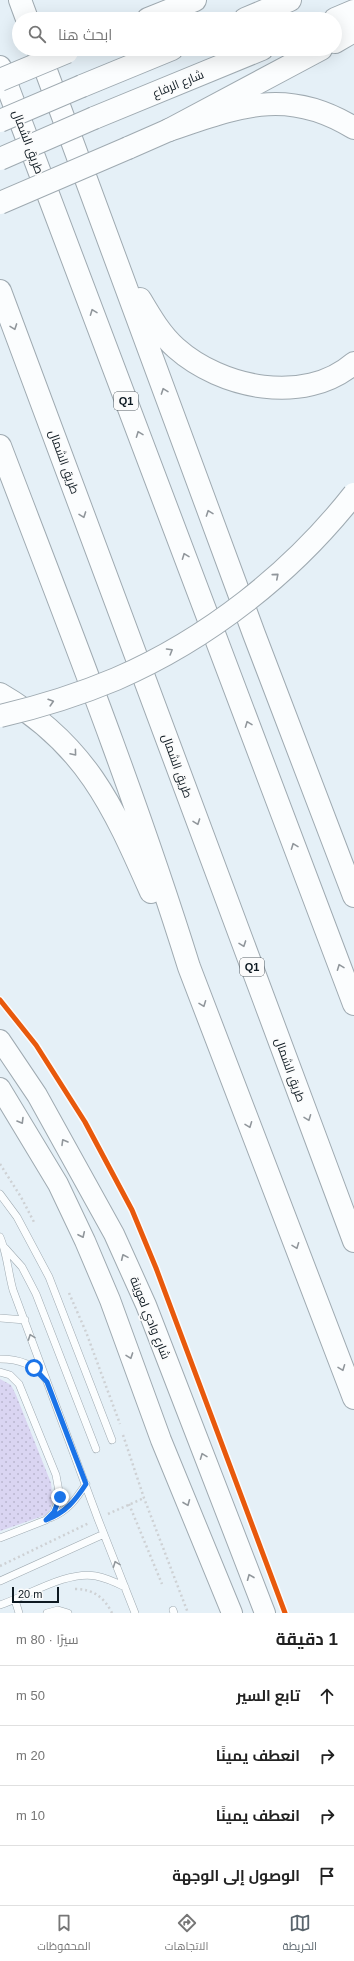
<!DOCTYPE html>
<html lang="ar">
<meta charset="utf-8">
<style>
body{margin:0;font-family:Helvetica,Cairo,sans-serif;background:#f2f2f2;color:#222;direction:rtl}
.scale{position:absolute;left:12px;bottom:10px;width:47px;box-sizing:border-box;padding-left:4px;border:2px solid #0d1921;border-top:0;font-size:11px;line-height:14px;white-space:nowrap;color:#0d1921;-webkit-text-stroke:3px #fbfbfb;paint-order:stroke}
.stop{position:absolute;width:12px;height:12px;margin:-9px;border:3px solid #1a73e8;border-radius:50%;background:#fff}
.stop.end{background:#1a73e8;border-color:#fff;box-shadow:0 1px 4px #0008}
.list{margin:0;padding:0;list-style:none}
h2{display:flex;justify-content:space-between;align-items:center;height:52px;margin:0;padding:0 16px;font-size:17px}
h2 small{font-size:13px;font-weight:400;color:#767676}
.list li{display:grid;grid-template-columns:26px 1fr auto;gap:12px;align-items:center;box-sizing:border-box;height:60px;padding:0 16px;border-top:1px solid #e0e0e0}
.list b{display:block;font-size:15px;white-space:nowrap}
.list em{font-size:13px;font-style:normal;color:#767676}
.icon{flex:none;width:22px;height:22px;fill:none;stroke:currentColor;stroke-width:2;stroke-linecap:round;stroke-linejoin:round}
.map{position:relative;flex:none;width:354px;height:1613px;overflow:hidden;direction:ltr}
.search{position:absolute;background:#fff;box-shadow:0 4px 16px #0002;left:12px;right:12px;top:12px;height:44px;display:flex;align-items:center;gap:10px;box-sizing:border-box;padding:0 14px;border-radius:22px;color:#767676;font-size:15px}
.sheet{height:292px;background:#fff}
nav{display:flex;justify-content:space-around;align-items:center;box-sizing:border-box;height:56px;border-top:1px solid #e0e0e0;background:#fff;font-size:11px;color:#767676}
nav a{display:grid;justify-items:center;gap:2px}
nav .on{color:#59646c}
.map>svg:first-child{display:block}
</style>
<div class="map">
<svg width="354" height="1613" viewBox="0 0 354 1613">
<defs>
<pattern id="grass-dots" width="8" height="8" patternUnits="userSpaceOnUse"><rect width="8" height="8" fill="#dad5f2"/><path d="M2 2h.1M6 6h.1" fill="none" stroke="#bab6cf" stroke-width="1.8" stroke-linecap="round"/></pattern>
</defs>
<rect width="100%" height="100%" fill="#e5f0f7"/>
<path fill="url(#grass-dots)" d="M0,1379L11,1385L16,1395L51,1483L53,1501L51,1508L46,1515L0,1531Z"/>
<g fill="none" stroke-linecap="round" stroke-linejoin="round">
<defs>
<path id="lane" d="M0,1194L17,1217L49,1277L112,1440
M0,1237C7,1253 8,1272 13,1290L98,1519L135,1613
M5,1248L22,1267L36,1294L96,1449
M0,1318L25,1320
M0,1359C17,1359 34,1364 45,1378
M0,1372L10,1375L19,1384L56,1475L60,1497L54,1512L46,1520L0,1538
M50,1518C68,1511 76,1499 86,1484
M0,1581L104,1534
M15,1600L19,1613
M0,1605C27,1596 68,1570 96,1576C107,1578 115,1582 125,1587
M173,1610L174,1613
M47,1613L58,1610L68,1613"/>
<path id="secondary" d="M0,1040L37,1095L114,1234L146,1305L265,1613
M0,1088L58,1184L85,1241L110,1300L161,1440L232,1613"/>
<path id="primary" d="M148,19L195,0
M245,19L290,0
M335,19L354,11
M335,42L354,31
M82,86L172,49
M94,118L262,49
M128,148L169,130L321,49"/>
<path id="highway" d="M20,0L27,19
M38,49L254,634L354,896
M0,67L354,1004
M169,130C238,107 286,86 354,128
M0,291L354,1241
M140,299C150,316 161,335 176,348C221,388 304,406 354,363
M0,446C66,619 134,791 189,967L354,1398
M0,694C86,744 113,806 151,892"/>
</defs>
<use href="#lane" stroke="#9faab1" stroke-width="8"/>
<use href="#secondary" stroke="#9faab1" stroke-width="22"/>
<use href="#primary" stroke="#9faab1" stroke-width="24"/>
<use href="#highway" stroke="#9faab1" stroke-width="24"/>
<path stroke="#ced1d4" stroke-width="2.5" stroke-dasharray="2 3" stroke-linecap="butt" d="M0,1164L21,1197L35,1224
M69,1293L86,1332L120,1424
M123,1435L144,1498L188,1613
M129,1504L162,1584
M108,1514L144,1498
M0,1566L89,1523
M75,1589C93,1589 104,1597 112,1613"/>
<use href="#lane" stroke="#fbfdfe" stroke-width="7"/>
<use href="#secondary" stroke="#fbfdfe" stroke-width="20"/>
<use href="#primary" stroke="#fbfdfe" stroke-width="22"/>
<use href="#highway" stroke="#fbfdfe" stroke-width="22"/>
<defs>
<path id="primary-bridge" d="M0,80L67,52
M0,121L82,86
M0,159L94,118
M0,203L128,148
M0,716C39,707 78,695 116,679C208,639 292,573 354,494"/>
</defs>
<use href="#primary-bridge" stroke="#9faab1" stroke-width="24" stroke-linecap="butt"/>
<use href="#primary-bridge" stroke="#fbfdfe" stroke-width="22"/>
<defs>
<path id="cycleway" d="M0,1000L36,1045L85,1122L132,1210L156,1268L285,1613"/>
</defs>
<use href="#cycleway" stroke="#fbfbfb" stroke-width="8"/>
<use href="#cycleway" stroke="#e8590c" stroke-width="5"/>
</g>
<defs><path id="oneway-chevron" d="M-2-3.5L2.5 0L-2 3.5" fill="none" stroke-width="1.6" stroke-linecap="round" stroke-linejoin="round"/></defs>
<g stroke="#90969b">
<use href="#oneway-chevron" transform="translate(93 312) rotate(-111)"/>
<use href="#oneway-chevron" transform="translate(14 327) rotate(70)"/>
<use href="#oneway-chevron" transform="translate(164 391) rotate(-110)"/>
<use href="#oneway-chevron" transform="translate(139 434) rotate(-111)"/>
<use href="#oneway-chevron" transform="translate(209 513) rotate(-110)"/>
<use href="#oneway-chevron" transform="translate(83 515) rotate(70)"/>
<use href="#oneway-chevron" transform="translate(185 556) rotate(-111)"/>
<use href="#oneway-chevron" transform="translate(276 576) rotate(-41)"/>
<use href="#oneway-chevron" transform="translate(170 651) rotate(-31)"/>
<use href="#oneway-chevron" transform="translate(51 702) rotate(-17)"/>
<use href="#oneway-chevron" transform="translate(248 724) rotate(-111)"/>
<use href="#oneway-chevron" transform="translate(74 753) rotate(50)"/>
<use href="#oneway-chevron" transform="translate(197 822) rotate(70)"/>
<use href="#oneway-chevron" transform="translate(294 846) rotate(-111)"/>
<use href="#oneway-chevron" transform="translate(243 944) rotate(70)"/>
<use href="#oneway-chevron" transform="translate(340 967) rotate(-111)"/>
<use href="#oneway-chevron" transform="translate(203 1004) rotate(69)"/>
<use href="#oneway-chevron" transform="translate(308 1118) rotate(69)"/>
<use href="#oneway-chevron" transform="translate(21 1121) rotate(59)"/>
<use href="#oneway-chevron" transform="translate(249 1125) rotate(69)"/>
<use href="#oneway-chevron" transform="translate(64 1142) rotate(-120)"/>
<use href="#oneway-chevron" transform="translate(82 1235) rotate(65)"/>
<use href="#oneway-chevron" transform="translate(296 1246) rotate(69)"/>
<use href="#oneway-chevron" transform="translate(124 1257) rotate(-114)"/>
<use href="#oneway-chevron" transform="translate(31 1337) rotate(-110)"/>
<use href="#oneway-chevron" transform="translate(130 1356) rotate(70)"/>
<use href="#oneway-chevron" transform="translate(342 1368) rotate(69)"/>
<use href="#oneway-chevron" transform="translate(203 1456) rotate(-111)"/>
<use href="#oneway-chevron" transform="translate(187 1503) rotate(68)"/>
<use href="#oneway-chevron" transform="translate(116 1564) rotate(-111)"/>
<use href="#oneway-chevron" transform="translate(250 1577) rotate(-112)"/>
</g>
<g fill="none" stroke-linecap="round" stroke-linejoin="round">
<path stroke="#1a73e8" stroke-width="5" d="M34,1368L47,1382L86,1484C75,1501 66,1512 46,1520L54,1512L60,1497"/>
</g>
<g text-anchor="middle" stroke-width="3.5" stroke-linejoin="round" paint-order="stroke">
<g fill="#fbfbfb" stroke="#545d62" stroke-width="1">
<rect x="114" y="392" width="24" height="18" rx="3"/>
<rect x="240" y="958" width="24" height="18" rx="3"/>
</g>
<g font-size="11" font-weight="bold" fill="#0d1921">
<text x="126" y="405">Q1</text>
<text x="252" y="971">Q1</text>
</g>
<g font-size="12" fill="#0d1921" stroke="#fbfbfb">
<text transform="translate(178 84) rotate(-22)" y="4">شارع الرفاع</text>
<text transform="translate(28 142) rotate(69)" y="4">طريق الشمال</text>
<text transform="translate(64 462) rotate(70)" y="4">طريق الشمال</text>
<text transform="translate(177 766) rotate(70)" y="4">طريق الشمال</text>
<text transform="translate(290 1070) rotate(70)" y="4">طريق الشمال</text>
<text transform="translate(150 1318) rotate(68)" y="4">شارع وادي لعوينة</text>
</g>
</g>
</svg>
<div class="scale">20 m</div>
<div class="stop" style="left:34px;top:1368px"></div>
<div class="stop end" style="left:60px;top:1497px"></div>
<div class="search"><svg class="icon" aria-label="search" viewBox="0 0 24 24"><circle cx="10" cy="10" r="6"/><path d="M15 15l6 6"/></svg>ابحث هنا</div>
</div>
<section class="sheet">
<h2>1 دقيقة<small>سيرًا · 80 m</small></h2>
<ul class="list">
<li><svg class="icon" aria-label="ahead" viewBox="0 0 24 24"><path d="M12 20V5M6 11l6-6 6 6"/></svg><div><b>تابع السير</b></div><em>50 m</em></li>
<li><svg class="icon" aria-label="right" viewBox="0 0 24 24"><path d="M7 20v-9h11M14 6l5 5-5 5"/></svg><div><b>انعطف يمينًا</b></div><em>20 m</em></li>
<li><svg class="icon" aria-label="right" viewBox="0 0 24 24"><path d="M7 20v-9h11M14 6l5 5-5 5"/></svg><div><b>انعطف يمينًا</b></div><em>10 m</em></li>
<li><svg class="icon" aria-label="arrive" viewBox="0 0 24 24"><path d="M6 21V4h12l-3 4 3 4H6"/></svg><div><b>الوصول إلى الوجهة</b></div></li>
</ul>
</section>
<nav>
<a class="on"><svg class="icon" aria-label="map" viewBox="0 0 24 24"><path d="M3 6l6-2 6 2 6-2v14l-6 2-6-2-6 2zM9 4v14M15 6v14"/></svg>الخريطة</a>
<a><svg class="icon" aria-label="directions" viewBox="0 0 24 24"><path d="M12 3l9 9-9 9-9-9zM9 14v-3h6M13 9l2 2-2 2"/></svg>الاتجاهات</a>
<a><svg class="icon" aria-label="saved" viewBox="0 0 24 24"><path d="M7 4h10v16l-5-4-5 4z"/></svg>المحفوظات</a>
</nav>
